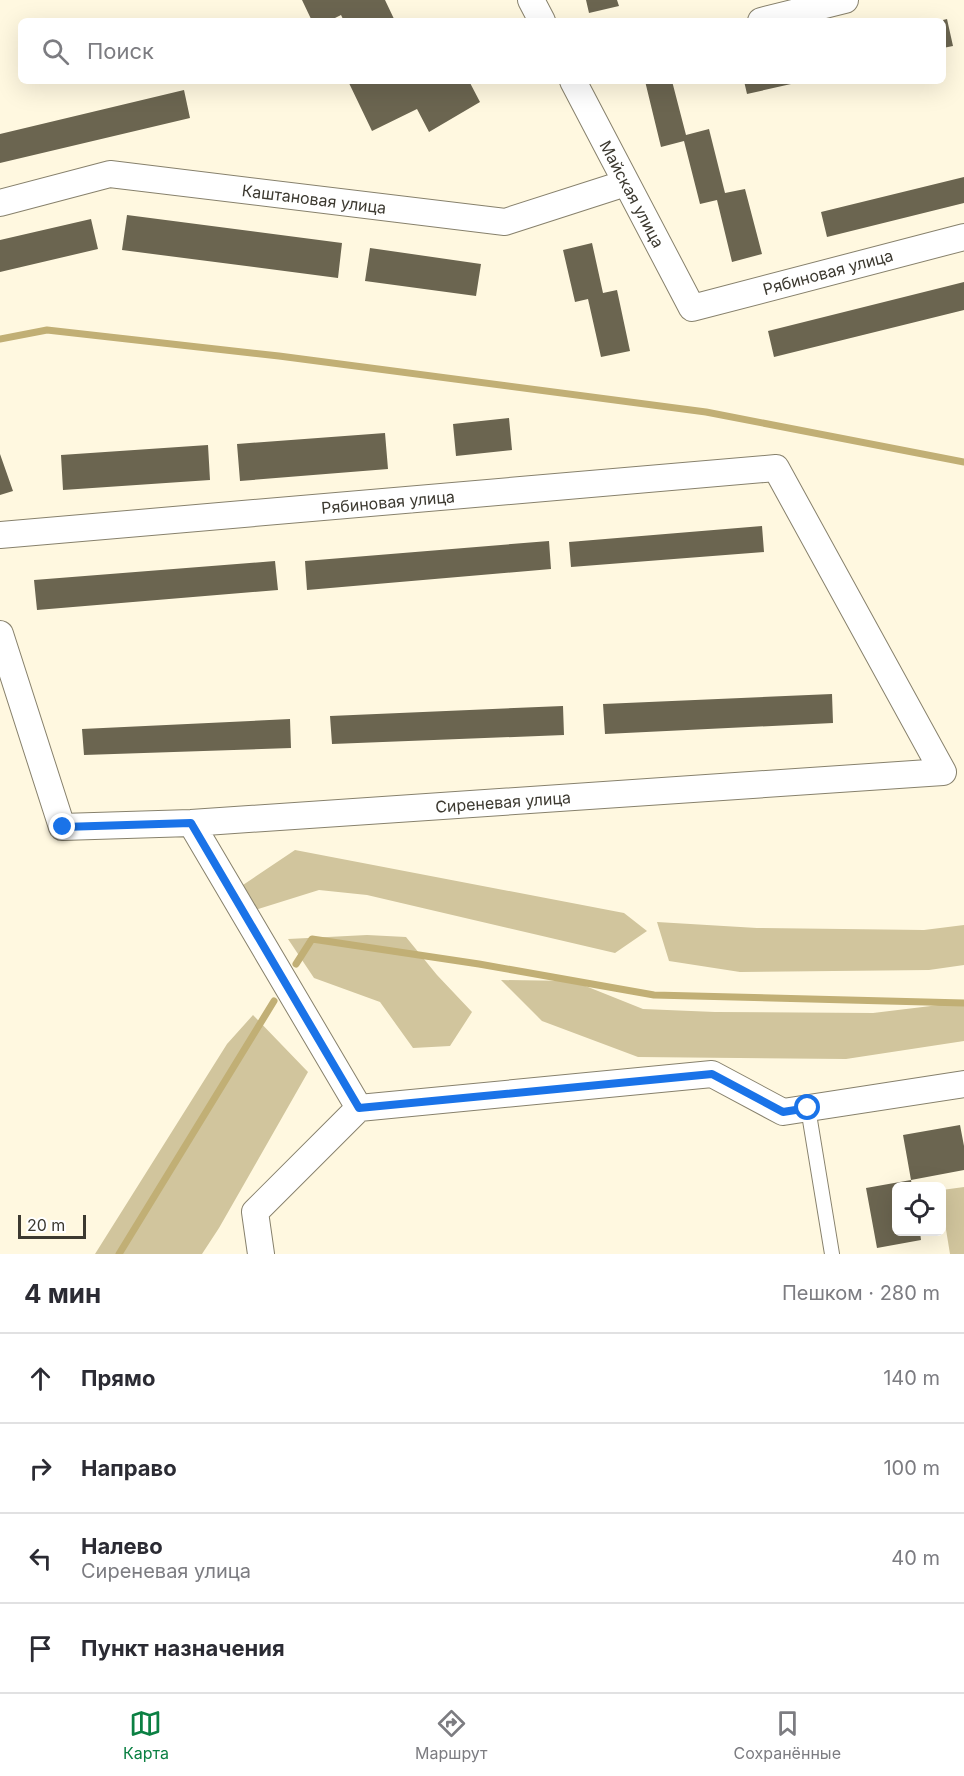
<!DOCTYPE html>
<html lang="ru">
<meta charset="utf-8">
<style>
body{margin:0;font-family:Inter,sans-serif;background:#f7f7f7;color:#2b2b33}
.controls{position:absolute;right:18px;bottom:18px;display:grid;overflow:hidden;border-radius:9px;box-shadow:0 6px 24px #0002}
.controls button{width:54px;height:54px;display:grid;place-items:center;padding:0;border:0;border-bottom:2px solid #e1e1e2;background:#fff;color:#2b2b33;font:30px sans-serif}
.scale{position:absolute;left:18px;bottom:15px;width:68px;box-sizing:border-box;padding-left:6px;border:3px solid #3c3930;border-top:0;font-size:16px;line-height:21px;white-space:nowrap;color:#3c3930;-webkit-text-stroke:4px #fff;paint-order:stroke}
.stop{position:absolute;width:18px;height:18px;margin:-14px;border:4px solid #1a73e8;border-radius:50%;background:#fff}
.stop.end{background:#1a73e8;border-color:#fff;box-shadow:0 2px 6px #0008}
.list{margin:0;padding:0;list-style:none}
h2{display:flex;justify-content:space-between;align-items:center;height:78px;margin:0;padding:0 24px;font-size:26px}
h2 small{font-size:20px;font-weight:400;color:#7c7c81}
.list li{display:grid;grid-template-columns:39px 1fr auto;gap:18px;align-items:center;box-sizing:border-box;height:90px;padding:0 24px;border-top:2px solid #e1e1e2}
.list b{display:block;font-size:22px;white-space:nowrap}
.list p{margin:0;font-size:20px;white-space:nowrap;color:#7c7c81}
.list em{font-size:20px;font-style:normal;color:#7c7c81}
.icon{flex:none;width:33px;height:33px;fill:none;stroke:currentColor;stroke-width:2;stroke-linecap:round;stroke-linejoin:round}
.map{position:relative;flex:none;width:964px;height:1254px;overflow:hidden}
.search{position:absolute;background:#fff;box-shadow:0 6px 24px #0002;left:18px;right:18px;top:18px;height:66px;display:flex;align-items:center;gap:15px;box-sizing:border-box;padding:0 21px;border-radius:9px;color:#7c7c81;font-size:22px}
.sheet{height:438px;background:#fff}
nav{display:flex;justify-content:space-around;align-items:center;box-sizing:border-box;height:84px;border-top:2px solid #e1e1e2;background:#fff;font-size:16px;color:#7c7c81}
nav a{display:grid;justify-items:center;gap:3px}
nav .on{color:#0b8043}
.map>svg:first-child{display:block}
</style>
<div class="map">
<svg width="964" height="1254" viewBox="0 0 964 1254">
<rect width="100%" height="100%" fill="#fff8e0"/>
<path fill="#d1c59d" d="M295,850L624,913L647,931L615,953L367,895L319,890L255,910L240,887Z
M657,922L757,928L924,930L964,925V965L929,970L740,972L669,961Z
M367,935L406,937L437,975L472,1012L450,1046L413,1048L380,1002L314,978L288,939Z
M501,980L573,981L643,1009L715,1012L873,1013L964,1002V1041L846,1059L638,1057L542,1021Z
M253,1015L308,1072L219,1228L202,1254H95L227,1044Z
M964,1187V1254H950L942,1205V1190Z"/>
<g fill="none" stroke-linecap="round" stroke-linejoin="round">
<path stroke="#c1af75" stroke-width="7" d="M0,339L47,330L279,356L706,412L964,462
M296,964L312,939L479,964L654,995L964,1003
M119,1254L274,1001"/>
</g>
<path fill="#6b6550" d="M302,0H385L395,21H344L341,15L329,21H312Z
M586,0H617L619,6L589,13Z
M947,19L953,46L943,48V20Z
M348,81H469L480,102L429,132L417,109L372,131Z
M645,81H672L686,135L709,129L725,193L745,189L762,254L732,262L717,200L700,204L684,141L661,147Z
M744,81H800V82L747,94Z
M184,90L190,118L0,163V134Z
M964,177V203L827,237L821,212Z
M127,215L342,243L338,278L122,250Z
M91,219L98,249L0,272V240Z
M592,243L603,293L617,290L630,351L601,357L588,299L575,302L563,250Z
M370,248L481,264L476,296L365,281Z
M964,282V310L774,357L768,331Z
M509,418L512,450L456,456L453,424Z
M385,433L388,469L240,481L237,444Z
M208,445L210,480L63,490L61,455Z
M0,454L13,491L0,495Z
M762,526L764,552L571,567L569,542Z
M549,541L551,569L307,590L305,561Z
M275,561L278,590L37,610L34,580Z
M832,694L833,723L605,734L603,704Z
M563,706L564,735L332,744L330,716Z
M290,719L291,748L84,755L82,729Z
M960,1125L964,1146V1170L911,1180L903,1135Z
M911,1180L912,1186H896V1232H920L921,1240L877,1248L866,1188Z"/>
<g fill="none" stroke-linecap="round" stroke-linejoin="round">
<defs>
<path id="lane" d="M808,1108L832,1254"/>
<path id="street" d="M531,0L542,21
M761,21L845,0
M573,81L692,308L964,237
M0,203L110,174L505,222L626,183
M0,535L776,468L943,772L191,823L62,827L0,634
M191,823L359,1108
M261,1254L255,1212L359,1108L712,1074L783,1112L964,1084"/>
</defs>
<use href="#lane" stroke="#87816c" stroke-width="16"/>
<use href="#street" stroke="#87816c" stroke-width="28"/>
<use href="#lane" stroke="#fff" stroke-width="14"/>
<use href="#street" stroke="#fff" stroke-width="26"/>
</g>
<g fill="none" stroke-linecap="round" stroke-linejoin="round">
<path stroke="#1a73e8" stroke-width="8" d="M63,827L191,823L359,1108L712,1074L783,1112L808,1108"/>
</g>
<g text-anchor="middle" stroke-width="6" stroke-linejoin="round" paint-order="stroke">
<g font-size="16" fill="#3c3930" stroke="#fff">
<text transform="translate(632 194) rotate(62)" y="6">Майская улица</text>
<text transform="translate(314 199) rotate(7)" y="6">Каштановая улица</text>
<text transform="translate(828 272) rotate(-15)" y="6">Рябиновая улица</text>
<text transform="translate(388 502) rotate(-5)" y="6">Рябиновая улица</text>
<text transform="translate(503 802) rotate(-4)" y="6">Сиреневая улица</text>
</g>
</g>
</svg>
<div class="controls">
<button><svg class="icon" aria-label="locate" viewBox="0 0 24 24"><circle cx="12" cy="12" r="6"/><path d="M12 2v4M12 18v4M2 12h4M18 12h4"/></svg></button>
</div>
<div class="scale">20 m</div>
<div class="stop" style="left:808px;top:1108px"></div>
<div class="stop end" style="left:63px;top:827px"></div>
<div class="search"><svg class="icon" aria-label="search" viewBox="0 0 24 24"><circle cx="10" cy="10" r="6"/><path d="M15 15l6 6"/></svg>Поиск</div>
</div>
<section class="sheet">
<h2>4 мин<small>Пешком · 280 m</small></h2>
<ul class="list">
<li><svg class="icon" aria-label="ahead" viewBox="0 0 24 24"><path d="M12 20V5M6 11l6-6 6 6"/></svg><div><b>Прямо</b></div><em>140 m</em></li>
<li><svg class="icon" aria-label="right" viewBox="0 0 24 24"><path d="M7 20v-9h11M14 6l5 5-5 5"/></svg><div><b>Направо</b></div><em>100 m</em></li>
<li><svg class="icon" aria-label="left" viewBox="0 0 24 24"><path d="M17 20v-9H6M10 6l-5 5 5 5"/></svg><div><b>Налево</b><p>Сиреневая улица</p></div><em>40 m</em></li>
<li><svg class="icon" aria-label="arrive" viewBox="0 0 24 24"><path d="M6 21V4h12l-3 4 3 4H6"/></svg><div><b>Пункт назначения</b></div></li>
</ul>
</section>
<nav>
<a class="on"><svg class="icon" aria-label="map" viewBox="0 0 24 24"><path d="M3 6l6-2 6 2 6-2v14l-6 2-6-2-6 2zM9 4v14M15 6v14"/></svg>Карта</a>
<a><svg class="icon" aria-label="directions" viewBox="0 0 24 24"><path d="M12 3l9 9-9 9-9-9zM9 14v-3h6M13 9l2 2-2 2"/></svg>Маршрут</a>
<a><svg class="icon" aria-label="saved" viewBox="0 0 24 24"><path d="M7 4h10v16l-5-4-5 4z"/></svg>Сохранённые</a>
</nav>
